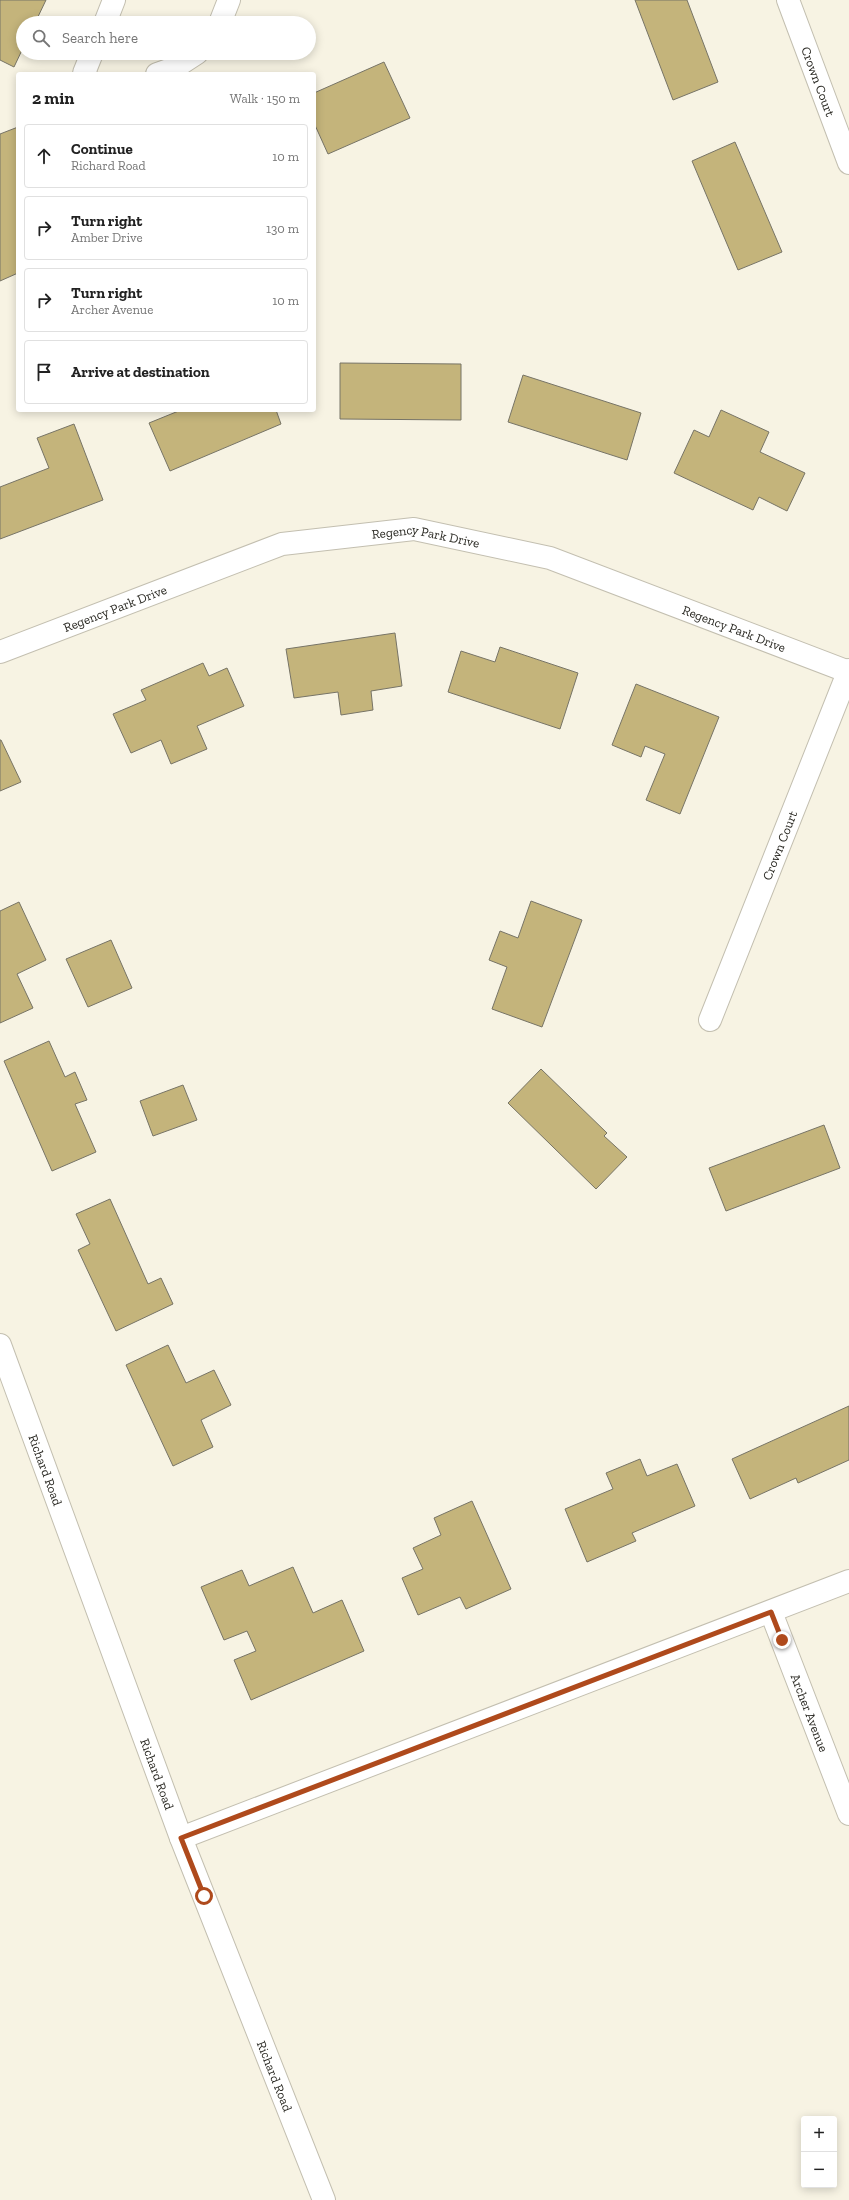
<!DOCTYPE html>
<meta charset="utf-8">
<style>
body{margin:0;font-family:"Zilla Slab",serif;background:#f6f6f6;color:#222}
.controls{position:absolute;right:12px;bottom:12px;display:grid;overflow:hidden;border-radius:4px;box-shadow:0 2px 10px #0003}
.controls button{width:36px;height:36px;display:grid;place-items:center;padding:0;border:0;border-bottom:1px solid #e0e0e0;background:#fff;color:#222;font:20px sans-serif}
.stop{position:absolute;width:12px;height:12px;margin:-9px;border:3px solid #af4a1c;border-radius:50%;background:#fff}
.stop.end{background:#af4a1c;border-color:#fff;box-shadow:0 1px 4px #0008}
.list{margin:0;padding:0;list-style:none}
h2{display:flex;justify-content:space-between;align-items:center;height:52px;margin:0;padding:0 16px;font-size:17px}
h2 small{font-size:13px;font-weight:400;color:#767676}
.list li{display:grid;grid-template-columns:26px 1fr auto;gap:12px;align-items:center;box-sizing:border-box;height:64px;margin:0 8px 8px;padding:0 8px;border:1px solid #e0e0e0;border-radius:4px}
.list b{display:block;font-size:15px;white-space:nowrap}
.list p{margin:0;font-size:13px;white-space:nowrap;color:#767676}
.list em{font-size:13px;font-style:normal;color:#767676}
.icon{flex:none;width:22px;height:22px;fill:none;stroke:currentColor;stroke-width:2;stroke-linecap:round;stroke-linejoin:round}
.map{position:relative;flex:none;width:849px;height:2200px;overflow:hidden}
.search{position:absolute;background:#fff;box-shadow:0 2px 10px #0003;left:16px;top:16px;width:300px;height:44px;display:flex;align-items:center;gap:10px;box-sizing:border-box;padding:0 14px;border-radius:22px;color:#767676;font-size:15px}
.panel{position:absolute;background:#fff;box-shadow:0 2px 10px #0003;left:16px;top:72px;width:300px;height:340px;border-radius:4px}
.map>svg:first-child{display:block}
</style>
<div class="map">
<svg width="849" height="2200" viewBox="0 0 849 2200">
<rect width="100%" height="100%" fill="#f7f3e3"/>
<path fill="#c4b47b" stroke="#777466" d="M0,0H46L35,23H23V48L14,67L0,60Z
M635,0H687L718,82L673,100Z
M384,62L410,118L328,154L314,123V93Z
M18,127V273L0,281V134Z
M735,142L782,252L738,270L692,161Z
M340,363L461,364V420L340,419Z
M523,375L641,413L627,460L508,422Z
M181,410H276L281,424L170,471L149,423Z
M721,410L769,432L760,452L805,473L787,511L759,497L753,510L674,473L694,430L709,437Z
M74,424L103,500L0,539V487L49,468L37,438Z
M395,633L402,686L371,691L373,710L341,715L338,692L294,698L286,649Z
M500,647L578,673L560,729L448,692L461,651L495,662Z
M203,663L209,676L227,668L244,706L197,726L207,749L171,764L161,740L131,753L113,714L146,700L141,690Z
M636,684L719,717L680,814L646,800L665,754L645,746L641,757L612,745Z
M0,740H1L21,782L0,791Z
M531,901L582,920L542,1027L492,1009L507,967L489,960L500,931L518,938Z
M19,902L46,960L17,974L33,1008L0,1023V911Z
M111,940L132,988L88,1007L66,959Z
M49,1041L65,1077L75,1072L87,1100L75,1104L96,1152L52,1171L4,1061Z
M541,1069L607,1133L604,1136L627,1157L596,1189L508,1103Z
M183,1085L197,1120L153,1136L140,1101Z
M824,1125L840,1168L726,1211L709,1168Z
M110,1199L148,1284L161,1278L173,1304L116,1331L78,1250L90,1244L76,1214Z
M168,1345L186,1383L214,1370L231,1405L201,1420L213,1447L173,1466L126,1365Z
M849,1406V1460L798,1483L796,1478L750,1499L732,1459Z
M640,1459L647,1476L677,1464L695,1506L632,1533L636,1541L587,1562L565,1509L613,1489L606,1473Z
M472,1501L511,1589L466,1609L460,1597L418,1615L402,1578L423,1569L413,1548L441,1535L434,1518Z
M293,1567L313,1613L342,1600L364,1651L251,1700L234,1660L256,1651L247,1631L224,1640L201,1587L242,1570L249,1586Z"/>
<g fill="none" stroke-linecap="round" stroke-linejoin="round">
<defs>
<g id="minor">
<path id="s1" d="M788,0L849,163"/>
<path d="M105,23L114,0"/>
<path d="M220,23L229,0"/>
<path d="M86,74L84,73L92,53"/>
<path d="M157,74L174,68L197,53"/>
<path id="s2" d="M0,652L282,544L414,529L550,558L849,672"/>
<path id="s3" d="M710,1020L849,670"/>
<path id="s4" d="M0,1345L181,1838L324,2200"/>
<path id="s5" d="M771,1612L849,1814"/>
<path d="M181,1838L849,1581"/>
</g>
</defs>
<use href="#minor" stroke="#c3bfb0" stroke-width="24"/>
<use href="#minor" stroke="#fff" stroke-width="22"/>
</g>
<g fill="none" stroke-linecap="round" stroke-linejoin="round">
<path stroke="#af4a1c" stroke-width="5" d="M204,1896L181,1838L771,1612L782,1640"/>
</g>
<g text-anchor="middle" stroke-width="3" stroke-linejoin="round" paint-order="stroke">
<g font-size="13" fill="#2a2923" stroke="#f7f3e3">
<text dy="5" stroke="none"><textPath href="#s1" startOffset="87">Crown Court</textPath></text>
<text dy="5" stroke="none"><textPath href="#s2" startOffset="447">Regency Park Drive</textPath></text>
<text dy="5" stroke="none"><textPath href="#s2" startOffset="123">Regency Park Drive</textPath></text>
<text dy="5" stroke="none"><textPath href="#s2" startOffset="771">Regency Park Drive</textPath></text>
<text dy="5" stroke="none"><textPath href="#s3" startOffset="188">Crown Court</textPath></text>
<text dy="5" stroke="none"><textPath href="#s4" startOffset="133">Richard Road</textPath></text>
<text dy="5" stroke="none"><textPath href="#s5" startOffset="108">Archer Avenue</textPath></text>
<text dy="5" stroke="none"><textPath href="#s4" startOffset="457">Richard Road</textPath></text>
<text dy="5" stroke="none"><textPath href="#s4" startOffset="781">Richard Road</textPath></text>
</g>
</g>
</svg>
<div class="controls">
<button>+</button>
<button>−</button>
</div>
<div class="stop" style="left:204px;top:1896px"></div>
<div class="stop end" style="left:782px;top:1640px"></div>
<div class="search"><svg class="icon" aria-label="search" viewBox="0 0 24 24"><circle cx="10" cy="10" r="6"/><path d="M15 15l6 6"/></svg>Search here</div>
<section class="panel">
<h2>2 min<small>Walk · 150 m</small></h2>
<ul class="list">
<li><svg class="icon" aria-label="ahead" viewBox="0 0 24 24"><path d="M12 20V5M6 11l6-6 6 6"/></svg><div><b>Continue</b><p>Richard Road</p></div><em>10 m</em></li>
<li><svg class="icon" aria-label="right" viewBox="0 0 24 24"><path d="M7 20v-9h11M14 6l5 5-5 5"/></svg><div><b>Turn right</b><p>Amber Drive</p></div><em>130 m</em></li>
<li><svg class="icon" aria-label="right" viewBox="0 0 24 24"><path d="M7 20v-9h11M14 6l5 5-5 5"/></svg><div><b>Turn right</b><p>Archer Avenue</p></div><em>10 m</em></li>
<li><svg class="icon" aria-label="arrive" viewBox="0 0 24 24"><path d="M6 21V4h12l-3 4 3 4H6"/></svg><div><b>Arrive at destination</b></div></li>
</ul>
</section>
</div>
